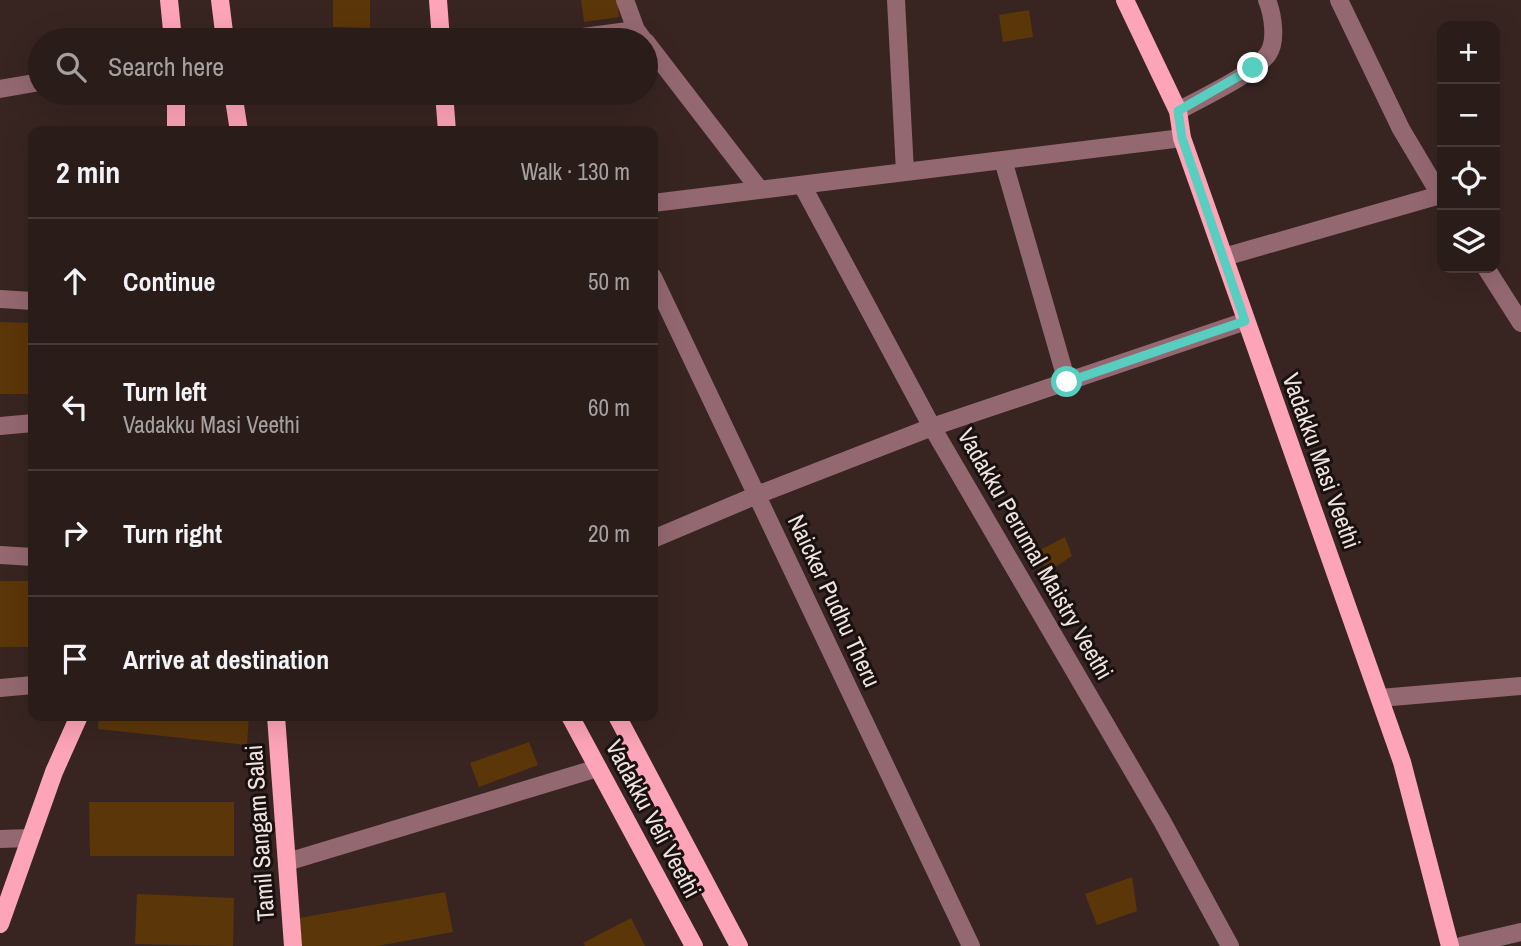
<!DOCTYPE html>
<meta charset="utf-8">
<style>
body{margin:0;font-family:"Archivo Narrow",sans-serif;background:#322522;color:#f1f3f6}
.controls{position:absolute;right:21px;top:21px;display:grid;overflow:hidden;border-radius:14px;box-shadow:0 7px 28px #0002}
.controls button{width:63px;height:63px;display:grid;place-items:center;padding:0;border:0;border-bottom:2px solid #463a38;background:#2a1c19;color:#f1f3f6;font:35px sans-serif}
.stop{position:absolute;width:21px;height:21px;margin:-16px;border:5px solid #58cec0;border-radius:50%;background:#fff}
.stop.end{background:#58cec0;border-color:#fff;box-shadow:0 2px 7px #0008}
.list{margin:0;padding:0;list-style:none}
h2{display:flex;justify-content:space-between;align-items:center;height:91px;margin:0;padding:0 28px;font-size:30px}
h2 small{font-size:23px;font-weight:400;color:#a5a1a2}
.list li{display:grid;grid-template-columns:46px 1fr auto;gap:21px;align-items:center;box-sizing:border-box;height:126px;padding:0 28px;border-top:2px solid #463a38}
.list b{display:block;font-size:26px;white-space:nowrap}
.list p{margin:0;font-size:23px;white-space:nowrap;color:#a5a1a2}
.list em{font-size:23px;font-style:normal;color:#a5a1a2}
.icon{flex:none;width:38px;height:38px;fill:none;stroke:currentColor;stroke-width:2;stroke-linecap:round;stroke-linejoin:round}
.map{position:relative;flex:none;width:1521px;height:946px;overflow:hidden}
.search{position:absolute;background:#2a1c19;box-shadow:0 7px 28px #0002;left:28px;top:28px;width:630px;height:77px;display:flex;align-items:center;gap:18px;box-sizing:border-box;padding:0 24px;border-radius:38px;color:#a5a1a2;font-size:26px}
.panel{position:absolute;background:#2a1c19;box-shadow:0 7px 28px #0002;left:28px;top:126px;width:630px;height:595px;border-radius:14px}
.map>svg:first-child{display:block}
</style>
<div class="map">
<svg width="1521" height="946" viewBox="0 0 1521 946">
<rect width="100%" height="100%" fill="#382521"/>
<path fill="#5b3609" d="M333,0H370V28L333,27Z
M581,0H617L619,17L584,22Z
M1029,10L1033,37L1003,42L999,15Z
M0,322L33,323V394H0Z
M1065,537L1072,556L1046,573L1038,551Z
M0,581H33V647H0Z
M99,716H249L247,745L98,729Z
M529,742L538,765L479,787L470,763Z
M89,802H234V856H90Z
M1132,877L1137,911L1097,925L1085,894Z
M445,892L453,932L378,946H299L294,919Z
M137,894L234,898L233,946L135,944Z
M631,918L645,946H585L583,943Z"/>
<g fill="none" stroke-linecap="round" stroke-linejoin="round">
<path stroke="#946871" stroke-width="18" d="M625,0L636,30L642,38
M896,0L905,172
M1339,0L1401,129L1442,198
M560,40L636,30
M646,42L760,190
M0,89L40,82
M1178,111C1201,98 1254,74 1268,54C1277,41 1273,15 1267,0
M1003,160L1067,382
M802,185L932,427L1162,821L1230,946
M653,203L1182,138
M1224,257L1440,195
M1486,268L1521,323
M653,277L971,946
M0,299L33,301
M0,426L33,423
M653,539L757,495L932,427L1246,321
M0,555L33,557
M0,688L33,685
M1380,698L1521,686
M0,839L30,838
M287,862L598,768
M1461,946L1521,932"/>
<path stroke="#fea4b8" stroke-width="18" d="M169,0L173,40
M220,0L225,40
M438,0L441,40
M1125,0L1178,111L1182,138L1402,762L1450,946
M176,93V131
M233,93L239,131
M444,93L447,131
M276,716L293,946
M570,716L694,946
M617,716L739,946
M0,924L54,772L79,716"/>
</g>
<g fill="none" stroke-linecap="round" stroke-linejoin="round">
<path stroke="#58cec0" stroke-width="9" d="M1067,382L1245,321L1182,138L1178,111L1253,68"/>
</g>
<g text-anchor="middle" stroke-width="6" stroke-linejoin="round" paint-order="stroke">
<g font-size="24" fill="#f0e3df" stroke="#19110f">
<text transform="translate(1321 461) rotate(70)" y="8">Vadakku Masi Veethi</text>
<text transform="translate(1035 554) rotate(60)" y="8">Vadakku Perumal Maistry Veethi</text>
<text transform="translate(834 601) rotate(65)" y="8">Naicker Pudhu Theru</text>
<text transform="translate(653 819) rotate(62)" y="8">Vadakku Veli Veethi</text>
<text transform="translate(260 833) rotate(-94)" y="8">Tamil Sangam Salai</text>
</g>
</g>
</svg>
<div class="controls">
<button>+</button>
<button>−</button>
<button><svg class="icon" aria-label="locate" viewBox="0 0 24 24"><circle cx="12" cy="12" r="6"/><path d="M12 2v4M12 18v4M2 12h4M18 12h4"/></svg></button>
<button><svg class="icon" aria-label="layers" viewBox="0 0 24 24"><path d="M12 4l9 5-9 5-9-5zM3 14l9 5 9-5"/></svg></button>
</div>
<div class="stop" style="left:1067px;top:382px"></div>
<div class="stop end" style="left:1253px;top:68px"></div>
<div class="search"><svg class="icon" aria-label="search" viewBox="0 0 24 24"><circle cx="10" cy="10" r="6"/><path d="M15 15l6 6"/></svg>Search here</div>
<section class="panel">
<h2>2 min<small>Walk · 130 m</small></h2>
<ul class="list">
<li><svg class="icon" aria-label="ahead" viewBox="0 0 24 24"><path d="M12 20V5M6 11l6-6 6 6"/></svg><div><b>Continue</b></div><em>50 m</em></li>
<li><svg class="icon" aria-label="left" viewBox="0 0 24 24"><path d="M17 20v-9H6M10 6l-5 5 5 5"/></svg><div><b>Turn left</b><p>Vadakku Masi Veethi</p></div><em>60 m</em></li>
<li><svg class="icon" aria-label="right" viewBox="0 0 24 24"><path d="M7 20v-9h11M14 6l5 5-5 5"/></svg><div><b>Turn right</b></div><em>20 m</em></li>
<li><svg class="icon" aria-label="arrive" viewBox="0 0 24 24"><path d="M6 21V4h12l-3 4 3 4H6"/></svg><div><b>Arrive at destination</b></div></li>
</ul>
</section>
</div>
